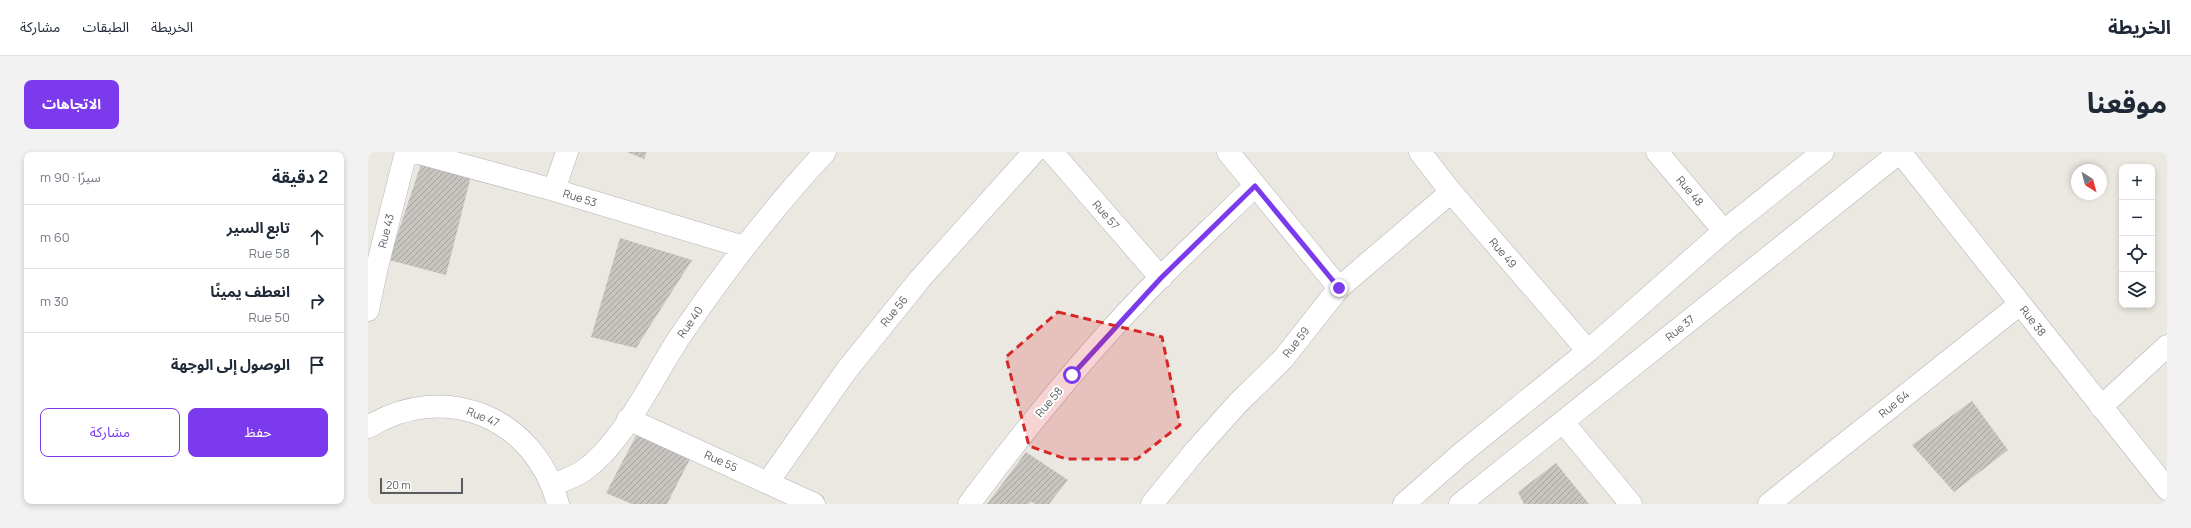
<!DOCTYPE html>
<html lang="ar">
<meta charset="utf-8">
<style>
body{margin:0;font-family:Manrope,"Noto Sans Arabic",sans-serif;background:#f2f2f3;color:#1f2937;direction:rtl}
.controls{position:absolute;right:12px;top:12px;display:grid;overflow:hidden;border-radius:8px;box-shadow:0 2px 6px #0003}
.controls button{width:36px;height:36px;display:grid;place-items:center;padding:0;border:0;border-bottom:1px solid #e0e1e3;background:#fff;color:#1f2937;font:20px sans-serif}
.compass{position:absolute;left:1703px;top:12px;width:36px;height:36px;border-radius:50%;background:#fff;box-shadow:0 2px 6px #0003;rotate:144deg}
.scale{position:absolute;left:12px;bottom:10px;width:83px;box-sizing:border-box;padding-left:4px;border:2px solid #5a5d60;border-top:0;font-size:11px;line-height:14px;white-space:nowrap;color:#5a5d60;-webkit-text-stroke:3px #fff;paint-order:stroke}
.stop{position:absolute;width:12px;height:12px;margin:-9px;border:3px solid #7c3aed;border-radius:50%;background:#fff}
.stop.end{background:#7c3aed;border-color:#fff;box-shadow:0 1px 4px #0008}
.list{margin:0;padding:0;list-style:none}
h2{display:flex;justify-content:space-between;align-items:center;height:52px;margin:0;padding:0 16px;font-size:17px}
h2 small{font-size:13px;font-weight:400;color:#747a83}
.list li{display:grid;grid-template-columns:26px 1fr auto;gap:12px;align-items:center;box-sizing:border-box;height:64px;padding:0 16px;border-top:1px solid #e0e1e3}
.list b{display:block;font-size:15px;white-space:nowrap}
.list p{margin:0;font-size:13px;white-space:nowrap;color:#747a83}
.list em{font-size:13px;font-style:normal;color:#747a83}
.actions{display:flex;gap:8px;padding:12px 16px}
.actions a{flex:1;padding:9px 0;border:1px solid #7c3aed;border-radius:8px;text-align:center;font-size:14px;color:#7c3aed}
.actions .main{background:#7c3aed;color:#fff}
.icon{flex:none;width:22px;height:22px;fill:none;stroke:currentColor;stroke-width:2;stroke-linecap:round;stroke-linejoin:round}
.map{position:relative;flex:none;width:1799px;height:352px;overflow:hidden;direction:ltr;border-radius:8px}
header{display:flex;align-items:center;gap:24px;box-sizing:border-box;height:56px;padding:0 20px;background:#fff;border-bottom:1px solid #e0e1e3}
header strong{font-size:19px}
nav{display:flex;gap:22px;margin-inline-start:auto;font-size:14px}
.intro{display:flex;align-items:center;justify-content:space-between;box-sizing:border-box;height:96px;padding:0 24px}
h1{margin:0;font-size:28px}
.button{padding:10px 18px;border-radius:8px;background:#7c3aed;color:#fff;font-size:14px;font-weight:700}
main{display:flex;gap:24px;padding:0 24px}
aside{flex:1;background:#fff;border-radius:8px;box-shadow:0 2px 6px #0003}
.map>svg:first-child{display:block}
</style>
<header>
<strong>الخريطة</strong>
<nav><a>الخريطة</a><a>الطبقات</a><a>مشاركة</a></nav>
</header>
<div class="intro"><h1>موقعنا</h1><a class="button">الاتجاهات</a></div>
<main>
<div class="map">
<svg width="1799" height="352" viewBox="0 0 1799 352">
<defs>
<pattern id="building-hatch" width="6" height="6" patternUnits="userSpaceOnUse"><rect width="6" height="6" fill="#c8c5c0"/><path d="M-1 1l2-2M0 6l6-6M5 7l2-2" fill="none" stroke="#a5a39f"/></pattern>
</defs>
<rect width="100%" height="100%" fill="#ebe8e1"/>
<path fill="url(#building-hatch)" d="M259,0H279L276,7Z
M54,9L103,24L78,123L21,108Z
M252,86L324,108L268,196L223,185Z
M1604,249L1640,298L1586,340L1544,293Z
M270,280L323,305L299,352H264L238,341Z
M658,300L700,328L681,352H667L663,350L661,352H619Z
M1188,311L1221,352H1156L1150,340Z"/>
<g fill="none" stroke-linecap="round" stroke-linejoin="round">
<defs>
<path id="minor" d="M47,0L186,38L376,95
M684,0L793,126
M860,0L971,136
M1052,0L1083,40L1220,199
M1289,0L1356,79
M1532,0L1799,337
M186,38L199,0
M0,158L9,115L38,0
M1733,255L1799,194
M260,267L446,352
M1195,270L1263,352
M0,275C77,228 167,265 190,352
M400,330L478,219L552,127L666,0
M185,333C194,329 206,325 215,319C257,290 286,222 315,180C358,117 405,56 457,0
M601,352C660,273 723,195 793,125C824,94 856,64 887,34
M784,352L828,298L870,251L915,207L971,136L1083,40
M1401,352L1652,152"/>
<path id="tertiary" d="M1036,352L1094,301L1220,199L1356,79L1455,0
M1092,352L1532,0"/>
</defs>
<use href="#minor" stroke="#b2b4b7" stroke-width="23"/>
<use href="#tertiary" stroke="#b2b4b7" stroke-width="23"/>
<use href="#minor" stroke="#fff" stroke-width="22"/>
<use href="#tertiary" stroke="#fff" stroke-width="22"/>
</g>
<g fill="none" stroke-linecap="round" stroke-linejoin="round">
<path stroke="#7c3aed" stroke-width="5" d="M704,223L793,126L887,34L971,136"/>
</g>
<path fill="#d62828" fill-opacity="0.2" stroke="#d62828" stroke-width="3" stroke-dasharray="8 5" stroke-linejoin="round" d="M690,160L794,185L812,273L769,307H698L661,294L638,205Z"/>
<g text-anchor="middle" stroke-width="4" stroke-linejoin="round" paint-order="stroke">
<g font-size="11" fill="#5a5d60" stroke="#fff">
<text transform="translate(1322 39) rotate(50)" y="4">Rue 48</text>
<text transform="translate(212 46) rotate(17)" y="4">Rue 53</text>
<text transform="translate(738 63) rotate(49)" y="4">Rue 57</text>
<text transform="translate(18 79) rotate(-76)" y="4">Rue 43</text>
<text transform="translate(1135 101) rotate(49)" y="4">Rue 49</text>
<text transform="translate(526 159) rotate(-51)" y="4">Rue 56</text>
<text transform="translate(1665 169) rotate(52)" y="4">Rue 38</text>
<text transform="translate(322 170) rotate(-55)" y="4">Rue 40</text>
<text transform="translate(1312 176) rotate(-39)" y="4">Rue 37</text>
<text transform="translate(928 190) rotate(-52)" y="4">Rue 59</text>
<text transform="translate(681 250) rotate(-50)" y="4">Rue 58</text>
<text transform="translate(1526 252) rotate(-39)" y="4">Rue 64</text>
<text transform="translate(115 265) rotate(22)" y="4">Rue 47</text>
<text transform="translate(353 309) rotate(24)" y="4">Rue 55</text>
</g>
</g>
</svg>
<div class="controls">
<button>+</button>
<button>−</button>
<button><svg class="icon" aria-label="locate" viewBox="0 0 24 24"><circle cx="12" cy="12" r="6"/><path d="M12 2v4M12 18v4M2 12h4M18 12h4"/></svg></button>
<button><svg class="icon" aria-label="layers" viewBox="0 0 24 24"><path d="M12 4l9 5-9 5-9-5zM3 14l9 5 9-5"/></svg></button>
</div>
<svg class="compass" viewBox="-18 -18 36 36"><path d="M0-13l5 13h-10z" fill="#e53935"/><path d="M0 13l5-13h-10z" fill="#747a83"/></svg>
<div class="scale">20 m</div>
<div class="stop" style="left:704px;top:223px"></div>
<div class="stop end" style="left:971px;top:136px"></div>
</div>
<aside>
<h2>2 دقيقة<small>سيرًا · 90 m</small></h2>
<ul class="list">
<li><svg class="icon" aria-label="ahead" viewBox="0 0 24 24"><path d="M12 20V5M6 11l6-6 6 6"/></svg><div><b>تابع السير</b><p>Rue 58</p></div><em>60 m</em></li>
<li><svg class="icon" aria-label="right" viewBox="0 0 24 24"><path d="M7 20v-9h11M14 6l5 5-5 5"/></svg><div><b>انعطف يمينًا</b><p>Rue 50</p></div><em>30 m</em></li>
<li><svg class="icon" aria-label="arrive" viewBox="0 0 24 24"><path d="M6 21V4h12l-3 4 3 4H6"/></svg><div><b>الوصول إلى الوجهة</b></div></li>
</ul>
<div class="actions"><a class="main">حفظ</a><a>مشاركة</a></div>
</aside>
</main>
